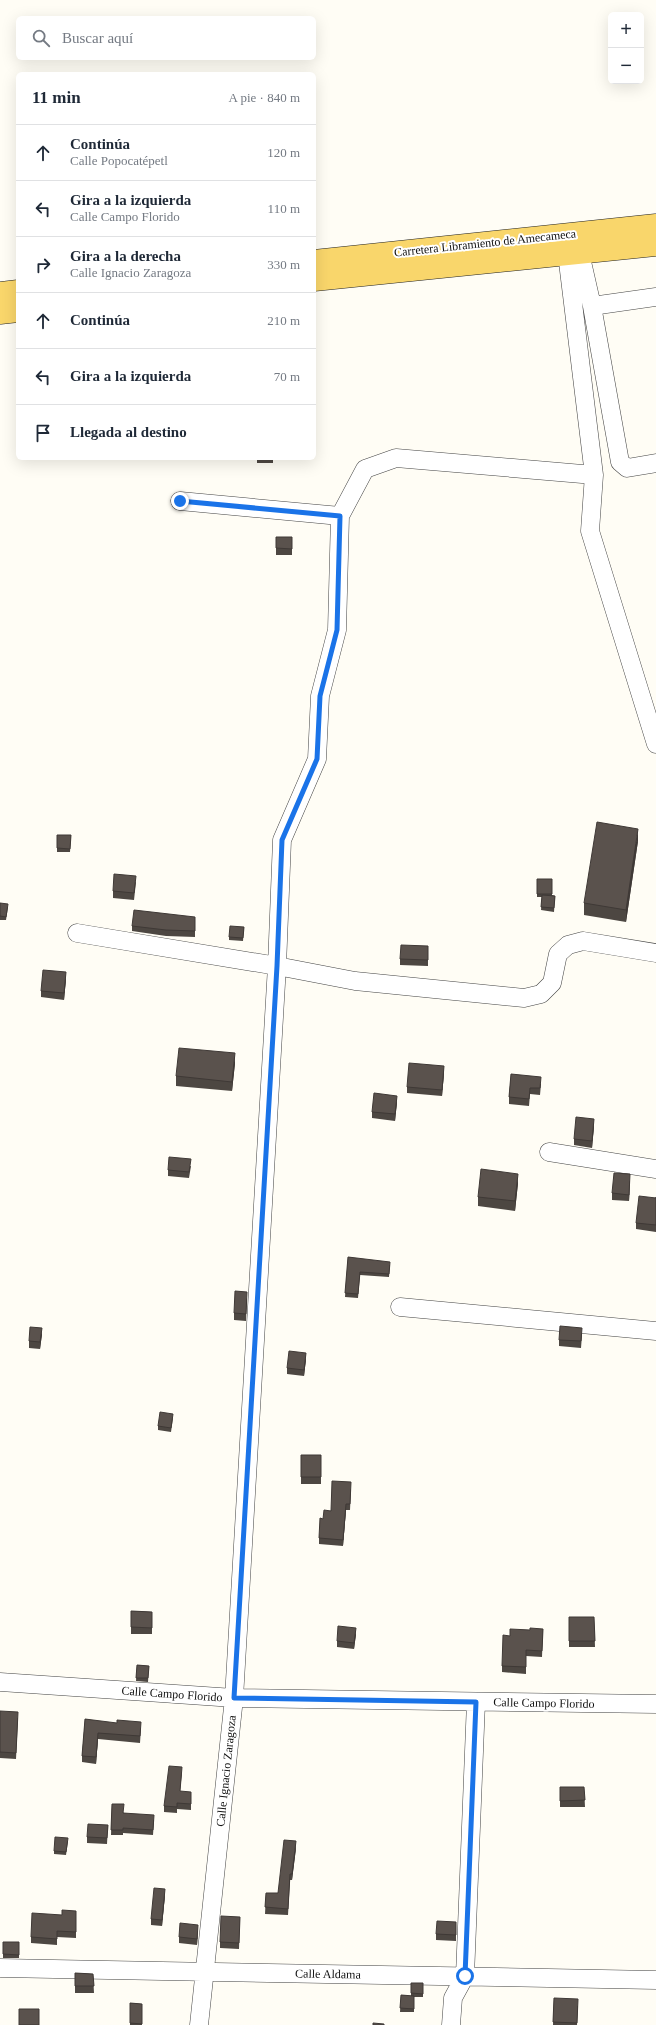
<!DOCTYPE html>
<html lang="es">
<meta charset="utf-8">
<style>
body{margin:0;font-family:Georgia,serif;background:#f2f2f3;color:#1f2937}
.controls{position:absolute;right:12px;top:12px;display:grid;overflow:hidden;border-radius:6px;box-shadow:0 4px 16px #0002}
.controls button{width:36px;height:36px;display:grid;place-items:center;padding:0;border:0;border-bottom:1px solid #e0e1e3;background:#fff;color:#1f2937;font:20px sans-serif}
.stop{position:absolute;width:12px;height:12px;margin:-9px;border:3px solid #1a73e8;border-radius:50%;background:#fff}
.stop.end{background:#1a73e8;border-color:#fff;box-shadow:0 1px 4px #0008}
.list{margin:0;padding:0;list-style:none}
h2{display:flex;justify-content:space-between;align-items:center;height:52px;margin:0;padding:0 16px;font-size:17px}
h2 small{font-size:13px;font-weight:400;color:#747a83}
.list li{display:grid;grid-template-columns:26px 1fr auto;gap:12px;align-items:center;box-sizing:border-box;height:56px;padding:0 16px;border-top:1px solid #e0e1e3}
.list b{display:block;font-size:15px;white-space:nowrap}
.list p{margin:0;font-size:13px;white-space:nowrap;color:#747a83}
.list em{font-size:13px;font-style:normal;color:#747a83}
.icon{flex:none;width:22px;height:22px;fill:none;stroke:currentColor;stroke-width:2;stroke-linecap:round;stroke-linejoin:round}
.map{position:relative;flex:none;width:656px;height:2025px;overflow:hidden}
.search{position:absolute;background:#fff;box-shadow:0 4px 16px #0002;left:16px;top:16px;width:300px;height:44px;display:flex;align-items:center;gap:10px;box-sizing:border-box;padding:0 14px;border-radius:6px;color:#747a83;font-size:15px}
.panel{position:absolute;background:#fff;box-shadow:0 4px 16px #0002;left:16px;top:72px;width:300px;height:388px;border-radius:6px}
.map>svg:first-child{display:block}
</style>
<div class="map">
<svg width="656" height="2025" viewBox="0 0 656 2025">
<rect width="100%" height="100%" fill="#fffdf5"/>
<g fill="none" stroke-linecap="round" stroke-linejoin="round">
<defs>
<path id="minor" d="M580,253L592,306L620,462L627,468L656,463
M567,254L594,475L590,531L656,744
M592,306L656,297
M180,501L340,516
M77,933L277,966L355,981L524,998L541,994L552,983L558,954L568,945L583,941L656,953
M549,1152L656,1169
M400,1307L656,1331
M0,1682L234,1698L656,1704
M0,1968L656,1980
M199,2025L234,1698L277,966L282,840L317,759L320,696L337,630L340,516L365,469L396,458L594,475
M451,2025L453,1998L465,1976L476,1702"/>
<path id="major" d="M314,261L656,225
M314,280L656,245
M0,293L18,291
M0,313L18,311"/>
</defs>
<use href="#minor" stroke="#444" stroke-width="19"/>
<use href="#major" stroke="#222" stroke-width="23"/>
<use href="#minor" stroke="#fff" stroke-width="18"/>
<use href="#major" stroke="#f9d66b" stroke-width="22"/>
</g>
<path fill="#4d4742" d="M257,458H273V463H257Z
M276,537H292V555H276Z
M71,835L70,852H57V848Z
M638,841L626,922L584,915V903Z
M537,879H552V895L555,896L554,912L541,910L542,897H537Z
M136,882L134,900L113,898V891Z
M0,903L8,907L6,920H0Z
M195,917V937L166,936L132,931V926Z
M244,927L243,941L229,940V937Z
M428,952V966L400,965V959Z
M66,979L64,1000L41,997V991Z
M235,1063L232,1091L176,1086V1076Z
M444,1073L442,1096L407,1093V1087Z
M511,1074L541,1084L540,1095L530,1094L529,1106L509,1104V1097Z
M397,1102L395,1121L372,1118V1112Z
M594,1126L592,1148L574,1145V1139Z
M191,1166L189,1178L168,1176V1170Z
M630,1181L629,1201L612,1200V1193Z
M518,1183L515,1211L478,1206V1197Z
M656,1197V1232L636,1229V1223L656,1198Z
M348,1257L390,1265L389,1277L360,1275L358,1298L345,1297Z
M247,1298L246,1321L234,1320V1313Z
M42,1334L40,1349L29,1348V1341Z
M582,1335L581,1348L559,1346V1340Z
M306,1359L304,1376L287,1374V1368Z
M173,1418L171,1432L158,1430V1426Z
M301,1455H321V1484H301Z
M351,1489L350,1510H346L343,1546L319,1544V1538L323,1519Z
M131,1611L152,1612V1634H131Z
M569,1617H594L595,1647H569Z
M543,1629L542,1657L526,1656V1674L502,1672V1666L510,1636L530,1630Z
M356,1634L354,1649L337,1647V1641Z
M137,1665L149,1666L148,1682L136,1681Z
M0,1711L18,1718L16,1759L0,1758Z
M85,1719L141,1728L140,1743L98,1739L96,1764L82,1762V1756Z
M182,1773L180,1791L191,1798V1810L177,1809V1813L164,1812V1806Z
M560,1787H584L585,1807H560Z
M112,1804L124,1813L154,1820L153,1835L123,1833V1835H111Z
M108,1825L107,1844L87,1843V1837Z
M68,1841L66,1855L54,1854V1851Z
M296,1848L292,1880H290L288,1915L265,1914L266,1893H278Z
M165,1895L162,1926L151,1925V1919Z
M76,1911V1938L57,1937V1945L31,1943V1937L62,1915Z
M240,1917L239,1949L220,1948V1942Z
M456,1922V1941L436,1940V1934Z
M198,1931L197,1945L179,1943V1937Z
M3,1942H19V1958H3Z
M75,1973L93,1974L94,1993H75Z
M411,1983H423V1997H414V2012H400L401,1995L411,1996Z
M554,1998L578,2006L577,2025H553Z
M130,2003L142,2004V2025H130Z"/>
<path fill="#3f3936" d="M638,829V841L626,922V910Z
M66,972V979L64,1000V993Z
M235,1053V1063L232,1091V1082Z
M444,1066V1073L442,1096V1090Z
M397,1096V1102L395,1121V1114Z
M594,1119V1126L592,1148V1141Z
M518,1174V1183L515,1211V1201Z
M630,1174V1181L629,1201V1195Z
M42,1328V1334L40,1349V1342Z
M306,1353V1359L304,1376V1370Z
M346,1504V1510L343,1546V1540Z
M356,1628V1634L354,1649V1643Z
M98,1733V1739L96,1764V1757Z
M296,1841V1848L292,1880V1874Z
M165,1889V1895L162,1926V1920Z
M198,1925V1931L197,1945V1939Z"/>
<path fill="#5a524d" stroke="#3f3936" d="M276,537H292V549L276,548Z
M597,822L638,829L626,910L584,903Z
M57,835H71L70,849L57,848Z
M114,874L136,876L134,893L113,891Z
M537,879H552V894H537Z
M542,895L555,896L554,908L541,907Z
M0,903L8,904L6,917L0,916Z
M134,910L195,917V931L166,930L132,926Z
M230,926L244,927L243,938L229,937Z
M401,945L428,946V960L400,959Z
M43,970L66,972L64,993L41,991Z
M179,1048L235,1053L232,1082L176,1076Z
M409,1063L444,1066L442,1090L407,1087Z
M511,1074L541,1077L540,1088H530L529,1099L509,1097Z
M374,1093L397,1096L395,1114L372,1112Z
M576,1117L594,1119L592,1141L574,1139Z
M169,1157L191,1159L189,1172L168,1170Z
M481,1169L518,1174L515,1201L478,1197Z
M614,1173L630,1174L629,1195L612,1193Z
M639,1196L656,1198V1197V1225L636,1223Z
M348,1257L390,1262L389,1274L360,1272L358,1294L345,1293Z
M235,1291L247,1292L246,1314L234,1313Z
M560,1326L582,1328L581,1341L559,1340Z
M30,1327L42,1328L40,1342L29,1341Z
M289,1351L306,1353L304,1370L287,1368Z
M160,1412L173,1414L171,1428L158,1426Z
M301,1455H321V1477H301Z
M332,1481L351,1482L350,1504H346L343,1540L319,1538L320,1518L323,1519L324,1510L331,1511Z
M131,1611L152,1612V1628L131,1627Z
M569,1617H594L595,1641H569Z
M338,1626L356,1628L354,1643L337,1641Z
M530,1628L543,1629L542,1651L526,1650V1667L502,1666L503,1635L510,1636V1629L530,1630Z
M137,1665L149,1666L148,1678H136Z
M0,1711L18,1712L16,1753L0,1752Z
M85,1719L117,1723V1720L141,1722L140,1736L98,1733L96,1757L82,1756Z
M169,1766L182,1767L180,1791L191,1792V1804L177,1803V1807L164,1806Z
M560,1787H584L585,1800L560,1801Z
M112,1804H124L123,1813L154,1815L153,1830L123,1828V1830H111Z
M88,1824L108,1825L107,1838L87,1837Z
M55,1837L68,1838L66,1852L54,1851Z
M284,1840L296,1841L292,1874H290L288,1909L265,1907L266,1893H278Z
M154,1888L165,1889L162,1920L151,1919Z
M62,1910L76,1911V1932L57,1931V1939L31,1937L32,1913L62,1915Z
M221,1916L240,1917L239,1943L220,1942Z
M437,1921L456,1922V1935L436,1934Z
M180,1923L198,1925L197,1939L179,1937Z
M3,1942H19V1955L3,1954Z
M75,1973L93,1974L94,1986H75Z
M411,1983H423V1994L411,1993Z
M401,1995L414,1996V2009L400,2008Z
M554,1998L578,1999L577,2023L553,2022Z
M130,2003L142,2004V2024L130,2023Z
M19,2009H39V2025H19Z
M373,2023L384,2024V2025H373Z"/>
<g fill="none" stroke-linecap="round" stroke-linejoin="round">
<path stroke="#1a73e8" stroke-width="5" d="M180,501L340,516L337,630L320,696L317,759L282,840L277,966L234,1698L476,1702L465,1976"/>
</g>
<g text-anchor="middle" stroke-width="4" stroke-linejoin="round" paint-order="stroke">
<g font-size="12" fill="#111" stroke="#fff">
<text transform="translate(485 243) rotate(-6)" y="4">Carretera Libramiento de Amecameca</text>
<text transform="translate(172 1694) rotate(4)" y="4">Calle Campo Florido</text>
<text transform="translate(544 1703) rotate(1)" y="4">Calle Campo Florido</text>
<text transform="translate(226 1771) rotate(-84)" y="4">Calle Ignacio Zaragoza</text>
<text transform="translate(328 1974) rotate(1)" y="4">Calle Aldama</text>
</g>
</g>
</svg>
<div class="controls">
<button>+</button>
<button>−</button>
</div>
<div class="stop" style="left:465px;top:1976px"></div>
<div class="stop end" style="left:180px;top:501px"></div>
<div class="search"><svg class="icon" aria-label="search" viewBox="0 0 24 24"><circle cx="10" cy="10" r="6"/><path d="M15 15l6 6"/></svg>Buscar aquí</div>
<section class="panel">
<h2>11 min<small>A pie · 840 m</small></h2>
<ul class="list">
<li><svg class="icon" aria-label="ahead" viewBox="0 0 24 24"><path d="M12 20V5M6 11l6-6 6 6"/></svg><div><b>Continúa</b><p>Calle Popocatépetl</p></div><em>120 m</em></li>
<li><svg class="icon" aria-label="left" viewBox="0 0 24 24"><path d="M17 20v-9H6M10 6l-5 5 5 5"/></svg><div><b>Gira a la izquierda</b><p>Calle Campo Florido</p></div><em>110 m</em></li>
<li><svg class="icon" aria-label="right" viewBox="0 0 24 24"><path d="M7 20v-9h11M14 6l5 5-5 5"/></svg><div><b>Gira a la derecha</b><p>Calle Ignacio Zaragoza</p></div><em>330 m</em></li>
<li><svg class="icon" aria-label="ahead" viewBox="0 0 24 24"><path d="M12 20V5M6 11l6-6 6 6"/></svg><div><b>Continúa</b></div><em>210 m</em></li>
<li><svg class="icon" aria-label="left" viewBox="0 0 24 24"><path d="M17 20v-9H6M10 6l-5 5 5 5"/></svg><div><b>Gira a la izquierda</b></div><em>70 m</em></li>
<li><svg class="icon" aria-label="arrive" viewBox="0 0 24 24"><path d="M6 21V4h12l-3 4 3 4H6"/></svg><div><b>Llegada al destino</b></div></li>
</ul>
</section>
</div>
